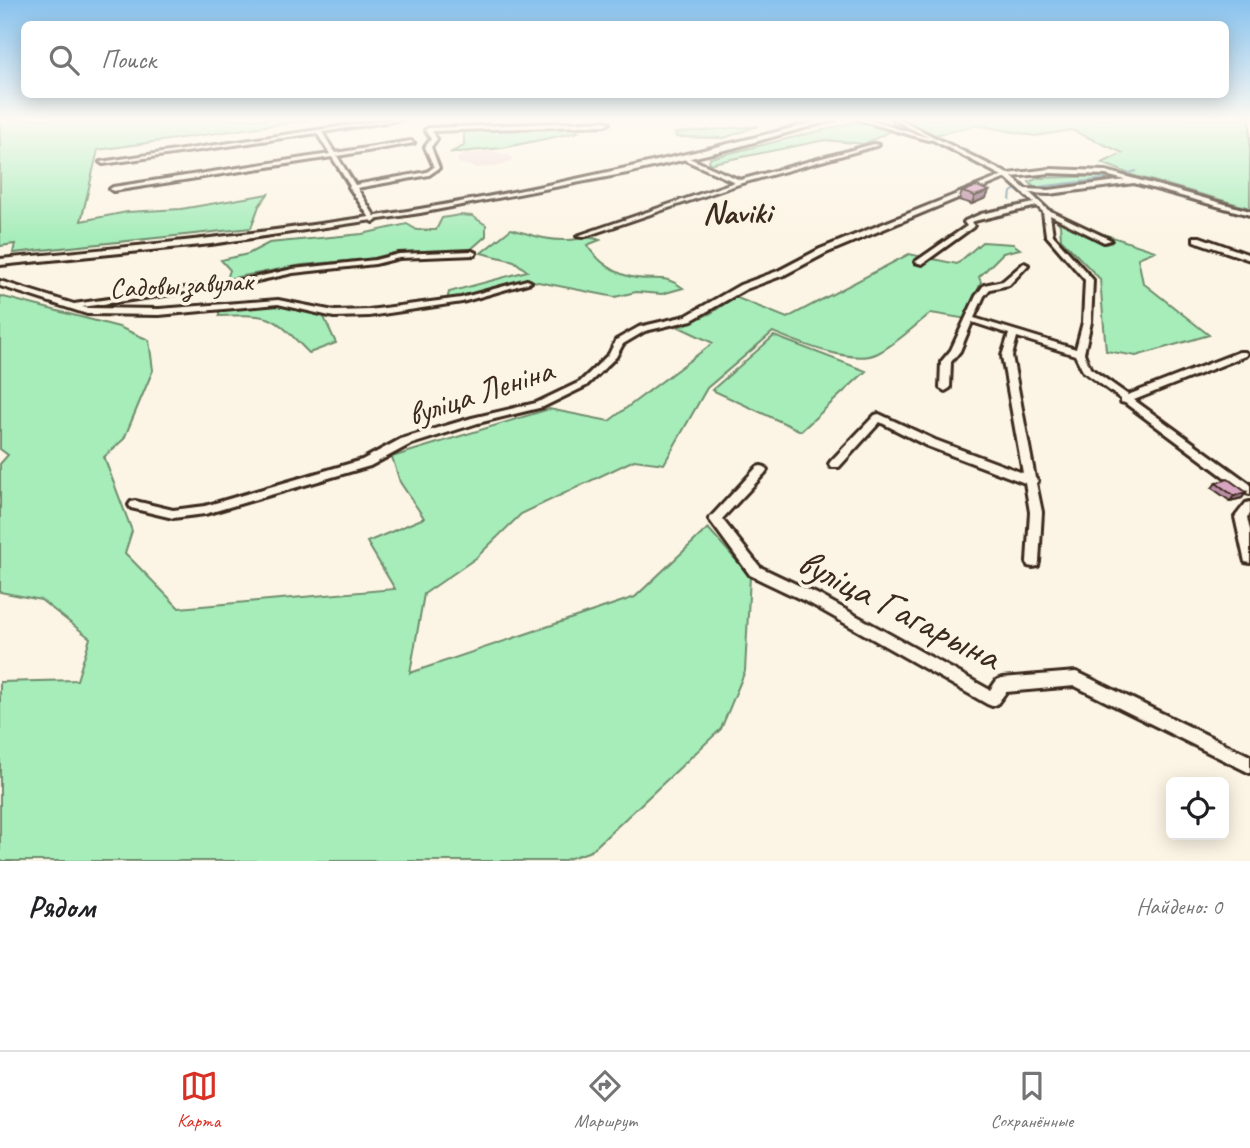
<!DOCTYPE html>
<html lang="ru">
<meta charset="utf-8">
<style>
body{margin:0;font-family:Caveat,sans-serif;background:#f6f6f6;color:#202124}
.controls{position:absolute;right:21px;bottom:21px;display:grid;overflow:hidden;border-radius:10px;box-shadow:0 4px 18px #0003}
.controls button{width:63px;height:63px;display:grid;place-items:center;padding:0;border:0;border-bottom:2px solid #e0e0e0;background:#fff;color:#202124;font:35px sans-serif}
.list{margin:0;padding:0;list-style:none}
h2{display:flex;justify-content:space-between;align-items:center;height:91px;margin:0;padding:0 28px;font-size:30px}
h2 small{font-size:23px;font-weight:400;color:#757577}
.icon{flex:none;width:38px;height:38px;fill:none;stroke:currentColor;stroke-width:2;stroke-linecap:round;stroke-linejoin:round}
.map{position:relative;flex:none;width:1250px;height:861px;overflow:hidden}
.search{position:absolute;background:#fff;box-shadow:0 4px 18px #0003;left:21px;right:21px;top:21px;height:77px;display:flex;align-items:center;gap:18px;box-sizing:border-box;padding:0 24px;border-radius:10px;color:#757577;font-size:26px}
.sheet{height:189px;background:#fff}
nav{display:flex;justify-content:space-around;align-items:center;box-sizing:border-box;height:98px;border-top:2px solid #e0e0e0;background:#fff;font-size:19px;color:#757577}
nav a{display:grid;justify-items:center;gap:4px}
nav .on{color:#d93025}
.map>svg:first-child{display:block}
</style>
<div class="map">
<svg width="1250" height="861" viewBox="0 0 1250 861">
<rect width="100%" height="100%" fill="#fcf5e5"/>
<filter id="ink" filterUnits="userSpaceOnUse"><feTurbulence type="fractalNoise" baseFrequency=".0143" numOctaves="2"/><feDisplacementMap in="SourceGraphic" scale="14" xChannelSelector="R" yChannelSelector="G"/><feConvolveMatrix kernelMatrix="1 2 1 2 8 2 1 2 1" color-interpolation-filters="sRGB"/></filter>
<g filter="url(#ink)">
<path fill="#f1ddda" d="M492,151L513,157L510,162L499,166L477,168L458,163L457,158L464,154Z"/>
<path fill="#a6edba" stroke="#708c6c" stroke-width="2" d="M0,119H315L98,150L81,221L127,212L181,209L268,194L259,206L251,228L13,253L15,244L0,246Z
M900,119H1250V208L1132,175L1102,163L1123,153L1072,130L1035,136L976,125L932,136Z
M859,121L891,131L864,144L825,140L708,164L710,158Z
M568,126L578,132L502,148L450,153L464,146V132L480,128Z
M758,126L724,138L676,137L675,133Z
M1111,176L1125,180L1047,190L1036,189L1029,182L1038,178Z
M460,215L472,216L486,225V236L470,250L302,265L227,279L230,270L221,260L248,254L269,243L362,234L407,224L417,230H436L442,218Z
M1055,218L1155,251L1138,258L1143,283L1209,335L1136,356L1106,351L1100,279L1061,239L1060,225Z
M511,229C529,234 547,241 567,240C580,240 586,235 600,240L587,245C597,261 616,275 636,278C659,281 663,274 683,288L662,294L636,292L615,297L528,280L447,300L449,292L527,271L514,261L481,253Z
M982,242L1013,244L1020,249L1003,253L979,277L981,282L967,319L931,313C914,326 897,343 878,353C854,366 797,342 773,332L707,388L664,464L634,460L521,514L476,558L424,594L410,673L635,597L708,528L750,576L745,671L721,729L591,851L562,861H0V682L77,680L90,638L41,600L0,592V464L8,455L0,449V296L119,327L149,340L153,370L124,439L104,457L132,531L125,553L179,608L395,589L367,542L424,518L400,482L392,457L549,409L609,421L713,343L679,327L711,313L735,297L787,318L909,254L957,264Z
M275,304L323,315L336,343L309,353C271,314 274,314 219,316V308Z
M774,336L866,371L801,431L712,390Z"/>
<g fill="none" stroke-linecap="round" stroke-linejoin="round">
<path stroke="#7192a0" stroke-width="2" d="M1030,188L1113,178L1136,171
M1010,200L1011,192L1016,189"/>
<defs>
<path id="minor" d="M393,119H404L322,132L335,153L411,141L414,143L337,156L355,185L427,172L434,167L425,147L431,139L425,130L428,128L606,121L609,123L606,125L432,131L437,139L431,147L439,168L429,175L357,188L377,220L374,222L372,221L349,187L350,186L332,157L113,191L110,189L113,187L330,154L317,133L103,164L100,162Z
M893,119H898L1008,174L1050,169L1106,171L1250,211V215L1134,183L1049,194L1030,193L1048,210L1111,240L1104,242L1050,215L1053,235L1093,280L1091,322L1084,353L1090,368L1128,395L1239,352H1245L1247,354L1245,356L1134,400L1250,484V494L1246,493L1125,403L1121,402V399L1083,371L1075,355L1017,337L1012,356L1035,478L1038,481L1036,483L1042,512L1039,562L1038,566L1033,567L1028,566L1027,562L1030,512L1025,483L927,446L880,422L839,467H831L829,464L831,461L875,415L879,414L935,440L1023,473L1002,356L1009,334L972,322L960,351L951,362L950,388L945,391L940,388L941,362L951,350L976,296L984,285L1003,281L1024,263L1028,265L1009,285L990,289L984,296L974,318L1076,349L1083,322L1085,280L1046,235L1043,212L1037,206L978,220L971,222L974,226L973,227L922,264L915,262L967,226L964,222L965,221L981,214L1034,203L1006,178L826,253L784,275L746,289L692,320L645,331L623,344L616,357L586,386L543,407L478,423L409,445L370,466L205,514L173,518L131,508L129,505L131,502L135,501L173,510L205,506L362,460L401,439L472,418L536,403L580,382L609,354L616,340L639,327L686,316L740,285L778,271L820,249L1002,176ZM1050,173L1106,175L1125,180L1049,190L1025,189L1012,177Z
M874,144L879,145L742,183L583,237L577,236L735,182L685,160V158H689L740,180Z
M1194,237H1200L1250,255V260L1194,241Z
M472,251L476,253L475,255L399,258L375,264L293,273L248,283L82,307L88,308L159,309L278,300L334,311L369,310L461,298L527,280L531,282L462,302L369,316L334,317L278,304L159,315L87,314L0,286V281L74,304L248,279L293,269L375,260L399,254Z
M761,466L765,467L767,470L765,473L722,519L760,567L821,596L990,690L997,680L1002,678L1076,672L1081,674L1250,756V773L1075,686L1006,692L997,704L992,706L987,704L811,604L750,575L709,519L757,467Z
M1250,502V514L1247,518L1250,530V563L1245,562L1244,558L1235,517L1246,503Z"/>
<path id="major" d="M827,119H836L733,148L627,173L420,213L211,244L0,265V259C140,247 280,232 420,209C557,186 692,154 827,119Z
M856,119H865L933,139L928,140Z"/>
</defs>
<use href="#minor" stroke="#3b2a1e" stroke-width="6"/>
<use href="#major" stroke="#3b2a1e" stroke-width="6"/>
<use href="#minor" fill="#fcf5e5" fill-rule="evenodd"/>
<use href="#major" fill="#fcf5e5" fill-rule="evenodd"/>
</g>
<path fill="#ba8ea6" stroke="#3b2a1e" stroke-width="2" d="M989,191L986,198L972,204L959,200L962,192Z
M1216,483L1246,492L1242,498L1230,501L1212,488Z"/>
<path fill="#977487" stroke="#3b2a1e" stroke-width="2" d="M989,191L986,198L972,204L975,196Z
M1246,492L1242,498L1230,501L1234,496Z"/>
<path fill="#d8a5c1" stroke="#3b2a1e" stroke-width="2" d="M977,186L989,191L975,196L962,192Z
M1228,479L1246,492L1234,496L1216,483Z"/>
</g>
<linearGradient id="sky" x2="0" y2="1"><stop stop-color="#87c2ee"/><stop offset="0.5" stop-color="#fefaf3"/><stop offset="1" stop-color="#fefaf3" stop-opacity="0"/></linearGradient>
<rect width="1250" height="239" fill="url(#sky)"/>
<g text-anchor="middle" stroke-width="7" stroke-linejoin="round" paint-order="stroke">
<g font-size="28" fill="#3b2a1e" stroke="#fcf5e5">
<text transform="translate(181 284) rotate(-3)" y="10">Садовы завулак</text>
</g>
<g font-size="32" font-weight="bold" fill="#3b2a1e" stroke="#fcf5e5">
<text x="737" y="223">Naviki</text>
</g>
<g font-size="33" fill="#3b2a1e" stroke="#fcf5e5">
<text transform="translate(480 391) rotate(-18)" y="12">вуліца Леніна</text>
</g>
<g font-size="40" fill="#3b2a1e" stroke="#fcf5e5">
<text transform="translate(900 608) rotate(27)" y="14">вуліца Гагарына</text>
</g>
</g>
</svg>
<div class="controls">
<button><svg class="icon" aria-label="locate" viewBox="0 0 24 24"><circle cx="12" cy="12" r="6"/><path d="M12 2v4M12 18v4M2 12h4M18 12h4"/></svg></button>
</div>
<div class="search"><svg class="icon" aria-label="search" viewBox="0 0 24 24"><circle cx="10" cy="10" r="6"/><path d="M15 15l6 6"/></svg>Поиск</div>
</div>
<section class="sheet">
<h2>Рядом<small>Найдено: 0</small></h2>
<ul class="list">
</ul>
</section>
<nav>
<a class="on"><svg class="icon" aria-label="map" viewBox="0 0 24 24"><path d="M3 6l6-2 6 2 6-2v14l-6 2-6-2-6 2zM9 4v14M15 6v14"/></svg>Карта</a>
<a><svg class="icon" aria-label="directions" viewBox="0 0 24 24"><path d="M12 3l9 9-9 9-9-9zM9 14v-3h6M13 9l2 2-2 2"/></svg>Маршрут</a>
<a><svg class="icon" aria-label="saved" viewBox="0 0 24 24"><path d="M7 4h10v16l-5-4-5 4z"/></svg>Сохранённые</a>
</nav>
